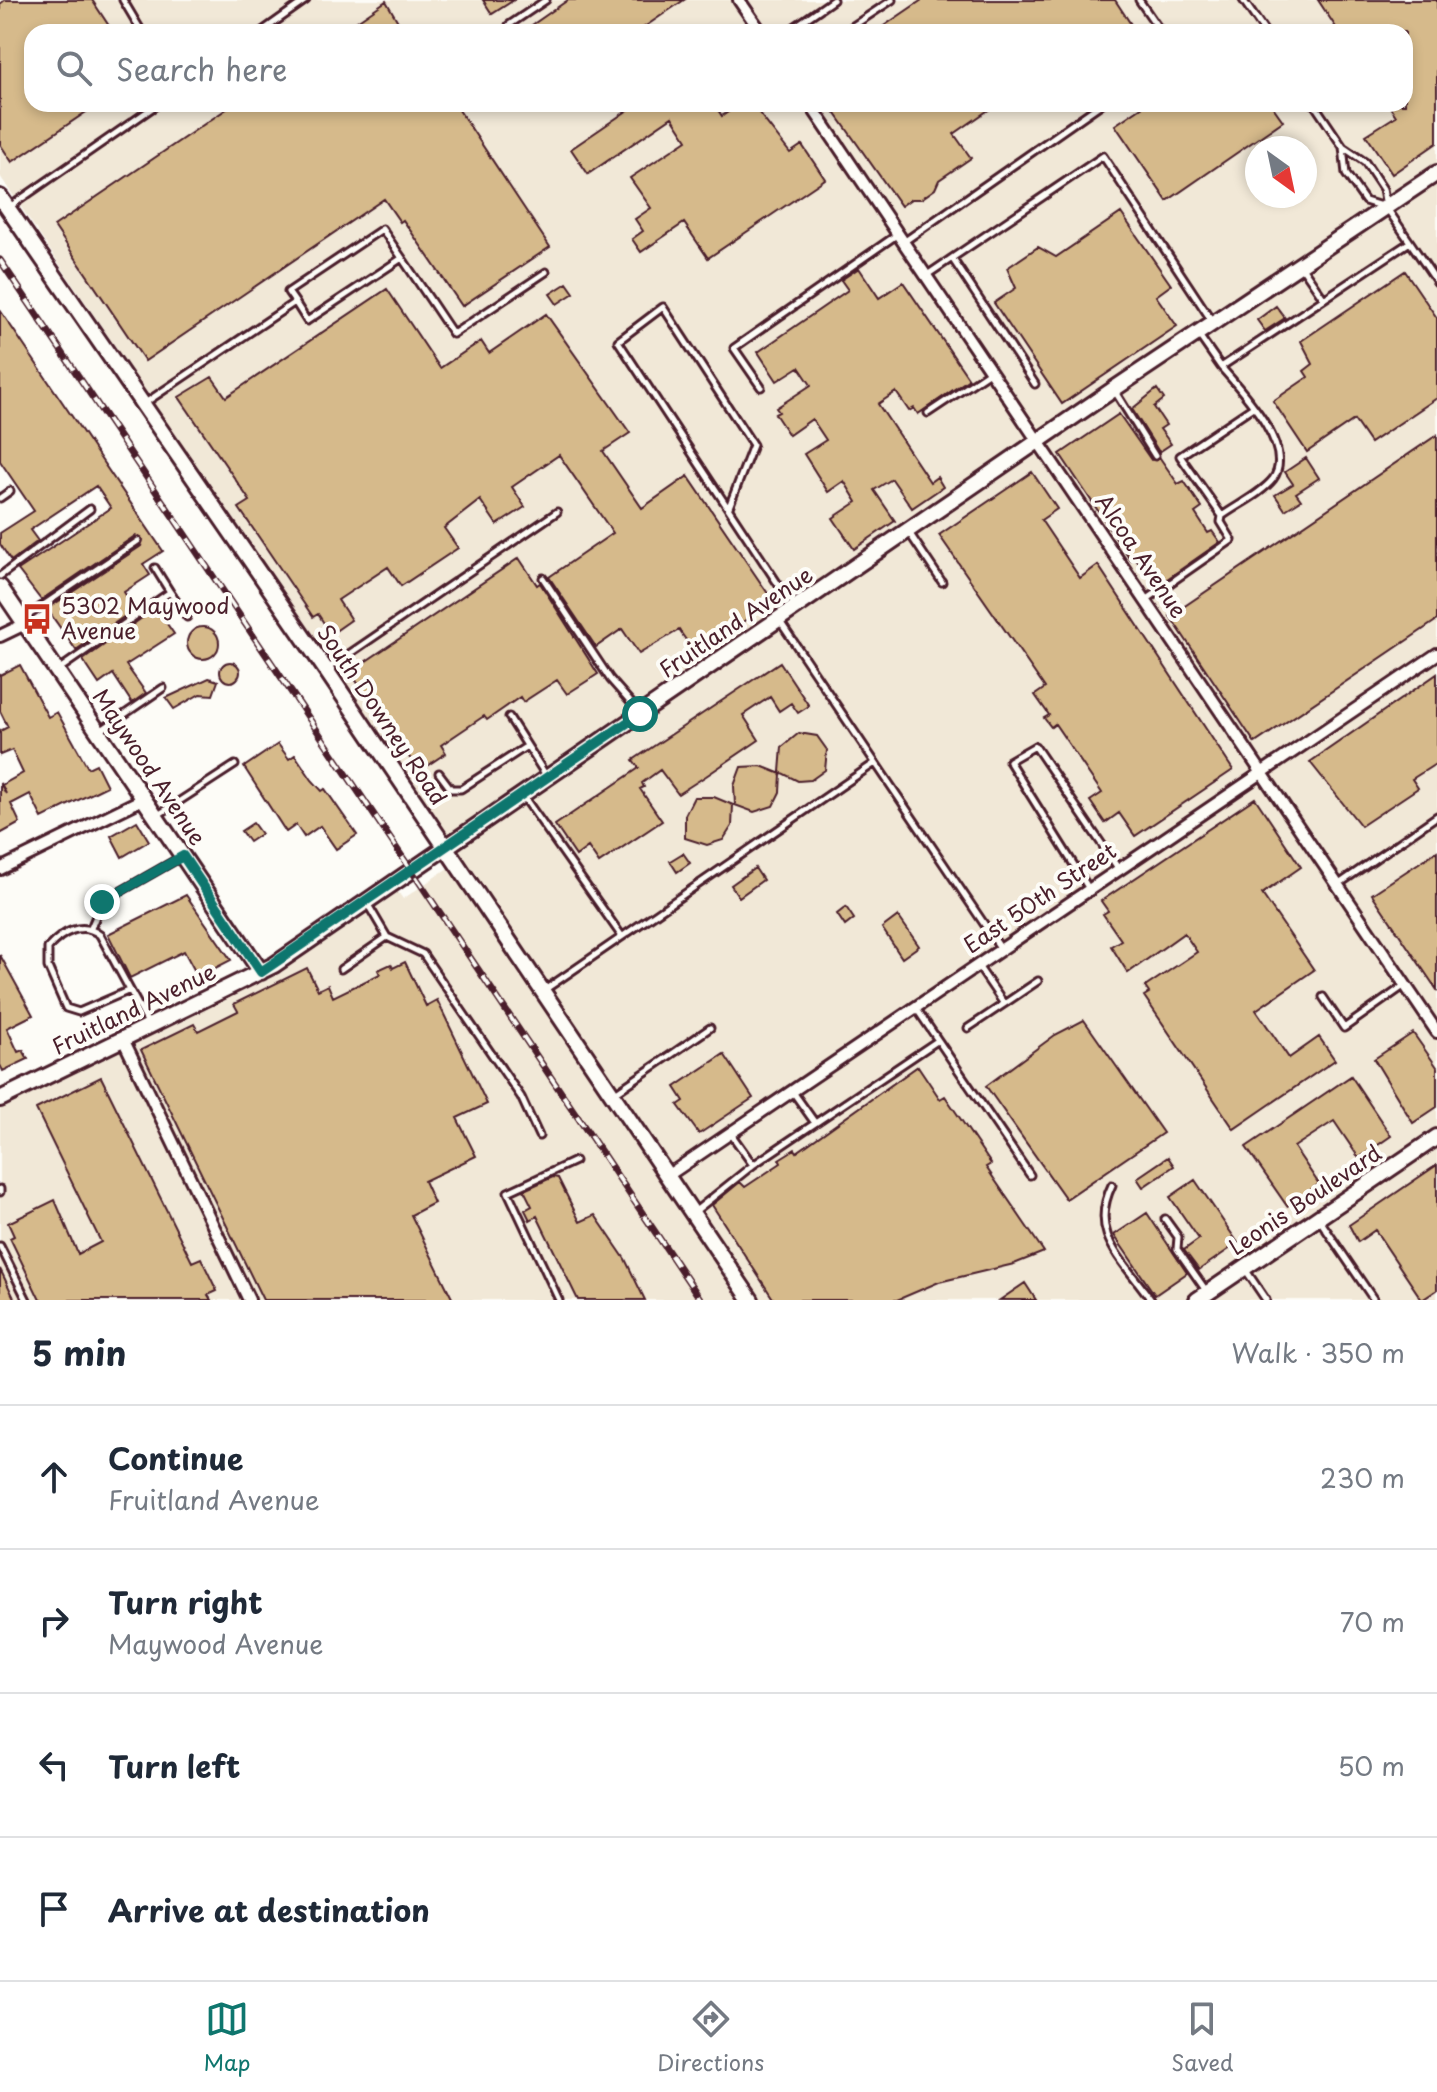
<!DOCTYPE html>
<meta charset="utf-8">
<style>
body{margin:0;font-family:"Playpen Sans",sans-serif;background:#f6f6f7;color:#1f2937}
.compass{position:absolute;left:1245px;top:136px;width:72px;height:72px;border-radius:50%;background:#fff;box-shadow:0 4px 12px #0003;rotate:147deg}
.stop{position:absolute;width:24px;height:24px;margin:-18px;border:6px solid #0f766e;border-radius:50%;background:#fff}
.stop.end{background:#0f766e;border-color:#fff;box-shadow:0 2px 8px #0008}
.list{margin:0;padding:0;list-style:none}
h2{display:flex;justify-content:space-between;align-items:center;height:104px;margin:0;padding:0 32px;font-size:34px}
h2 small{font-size:26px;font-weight:400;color:#747a83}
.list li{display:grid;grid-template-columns:52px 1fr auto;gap:24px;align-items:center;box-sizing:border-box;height:144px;padding:0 32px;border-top:2px solid #e0e1e3}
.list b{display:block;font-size:30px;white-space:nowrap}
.list p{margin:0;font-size:26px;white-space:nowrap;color:#747a83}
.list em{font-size:26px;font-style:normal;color:#747a83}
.icon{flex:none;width:44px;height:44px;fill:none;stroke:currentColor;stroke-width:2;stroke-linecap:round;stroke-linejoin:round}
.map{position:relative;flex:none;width:1437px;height:1300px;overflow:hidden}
.search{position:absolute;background:#fff;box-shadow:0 4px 12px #0003;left:24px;right:24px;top:24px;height:88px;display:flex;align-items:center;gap:20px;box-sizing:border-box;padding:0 28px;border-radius:24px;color:#747a83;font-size:30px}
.sheet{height:680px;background:#fff}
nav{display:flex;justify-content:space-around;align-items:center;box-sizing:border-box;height:112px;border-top:2px solid #e0e1e3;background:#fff;font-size:22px;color:#747a83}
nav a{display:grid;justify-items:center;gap:4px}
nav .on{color:#0f766e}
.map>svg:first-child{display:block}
</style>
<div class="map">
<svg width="1437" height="1300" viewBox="0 0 1437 1300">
<rect width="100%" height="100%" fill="#fdfcf7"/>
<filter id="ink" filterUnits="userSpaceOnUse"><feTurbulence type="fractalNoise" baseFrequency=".0125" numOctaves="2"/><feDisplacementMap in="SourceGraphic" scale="16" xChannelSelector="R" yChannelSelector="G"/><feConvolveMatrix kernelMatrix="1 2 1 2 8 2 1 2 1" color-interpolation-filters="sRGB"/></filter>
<g filter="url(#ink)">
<path fill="#f1e8d7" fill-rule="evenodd" d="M0,0H1437V1300H0V1095L251,976L391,882L403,899L461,859L0,176ZM32,32H1405V104H32ZM1257,148H1305V196H1257Z"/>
<path fill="#d6ba8b" stroke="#4a1f2b" stroke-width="2" d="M5,0H92L113,32H32V104H98L12,162L0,144V4Z
M483,0H514L492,14Z
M568,0H684L637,32H522Z
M922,0H1115L1136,32H875Z
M1318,0H1437V143L1392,174L1366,135L1396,116L1388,104H1405V32H1339Z
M386,1L404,32H341L376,8Z
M234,104H455L550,247L462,306L403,220L400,222L384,199L145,361L54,226Z
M637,104H714L722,116L740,104H752L790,153L802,145L825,179L708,258L684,223L641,252L632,239L643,231L635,219L651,208L630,178L687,140L672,117L588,174L571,149Z
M829,104H997L954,134L971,158L939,180L935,189L921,199H911L901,206Z
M1146,104H1271L1283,121L1167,201L1115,125Z
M1121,213L1171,285L1156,296L1177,326L1062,404L994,303L1016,288L1007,268L1038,247L1056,257Z
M859,268L879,298L903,282L969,379L918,414L914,408L909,411L896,392L878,404L930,482L937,477L943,487L912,508L892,479L874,490L895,521L854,549L833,518L857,502L844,481L828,492L804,454L826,440L812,419L789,435L775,414L779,412L776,408L811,385L799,367L777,381L758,352L848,290L841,280Z
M1405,271L1437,318V398L1370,443L1354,420L1307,452L1273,401L1308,377L1304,371L1313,364L1301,341Z
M567,283L574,293L557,304L550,294Z
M387,289L440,368L481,341L489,353L546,314L630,433L603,451L642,508L688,476L773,601L702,650L699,646L693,650L679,630L639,654L622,629L596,647L549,577L613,533L559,455L512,487L525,507L497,525L480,500L444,528L458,548L401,586L388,567L338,600L351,620L331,634L318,614L313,617L239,508L250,501L179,397L212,377L226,397Z
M1276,306L1285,318L1265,331L1257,320Z
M0,310L163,551L143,564L150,575L124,592L135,609L76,650L47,609L141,546L143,540L135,536L41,600L18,570L111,508L96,486L30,530L38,541L11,561L0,544V533L34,511L0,461Z
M1157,389L1164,399L1154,407L1166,425L1160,429L1171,444L1159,452L1132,409Z
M1119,414L1151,460L1160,458L1178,484L1184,481L1202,508L1195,513L1208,533L1212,531L1220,542L1157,586L1135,558L1131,560L1060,454Z
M1437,435V620L1255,743L1170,616Z
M1306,458L1319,478L1296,493L1301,500L1285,510L1275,495L1293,484L1285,472Z
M1032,472L1057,509L1041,520L1080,578L1098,565L1233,770L1135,836L1119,813L1105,823L1090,801L1102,793L1055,724L1051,727L1044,718L1049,715L1035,695L1045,688L939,535Z
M519,558L537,585L540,583L598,674L567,694L557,680L523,702L520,697L487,720L484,716L441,745L446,753L419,771L350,672Z
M156,608L174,634L126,665L146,693L132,703L113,674L99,684L83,660Z
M187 643a16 16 0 1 1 32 0a16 16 0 1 1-32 0Z
M780,662L809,706L798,713L791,703L779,711L770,697L743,715L759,740L706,776L678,794L660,770L642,783L644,787L640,789L662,821L599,863L588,847L576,856L555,825L639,768L633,760Z
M220 672a10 10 0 1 1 20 0a10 10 0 1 1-20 0Z
M20,665L48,717L57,712L88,768L96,764L107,786L42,818L30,794L11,804L20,823L0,834V783L6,794L2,785L23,773L12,750L0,755V731L8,727L0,711V675Z
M1437,674V763L1412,779L1418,788L1361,826L1310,762Z
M209,678L218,681L213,695L200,694L174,709L166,698Z
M799,733L817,736L827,750L825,770L811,780L798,781L780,772L782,747Z
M278,744L289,759L295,755L312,780L322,791L325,789L357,835L336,849L320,826L304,837L296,825L286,832L244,767Z
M761,766L781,774L780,792L773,806L754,812L735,805L734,786L741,767Z
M694,797H714L733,805L732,826L723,840L707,845L685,838V815Z
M1255,798L1301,867L1262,894L1314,970L1256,1010L1289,1058L1319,1037L1335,1060L1234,1129L1144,996L1149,993L1145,987L1197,952L1184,933L1128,973L1111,946L1121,940L1103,914L1108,911L1101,901Z
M137,821L149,841L122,857L111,836Z
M253,823L261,834L249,842L241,831Z
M1437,851V990L1372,894Z
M683,853L690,863L677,872L670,861Z
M755,868L763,880L739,897L731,885Z
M186,895L231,960L198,977L184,951L130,978L108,934Z
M846,907L854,919L845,926L837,914Z
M898,916L919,946L902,958L882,928Z
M0,955L33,1015L7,1028L18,1052L23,1050L28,1059L3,1071L0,1065Z
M405,962L426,1006L437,1000L487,1104L457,1118L476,1156L424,1181L434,1203L411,1215L453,1300H263L141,1050L194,1024L198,1031L238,1011L234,1004L307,968L318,990L328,985L333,997L380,974L378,970L391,964L393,968Z
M1084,1020L1163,1133L1066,1199L986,1086L1055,1035Z
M1413,1033L1437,1067V1107L1413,1123L1374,1059Z
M724,1054L753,1098L699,1134L678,1105L684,1101L675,1087Z
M918,1066L940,1099L945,1096L991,1164L986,1167L1044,1252L1014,1264L939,1282L897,1300H774L712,1205L740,1182L745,1187L781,1163L779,1159L795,1149L797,1152Z
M1351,1076L1391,1136L1359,1158L1334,1121L1294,1147L1319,1184L1287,1206L1246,1147Z
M101,1077L192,1262L201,1258L217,1291L208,1295L211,1300H40L10,1238L14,1236L8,1223L55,1200L78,1254L101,1242L36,1109Z
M1168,1157L1174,1166L1143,1187L1137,1178Z
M1437,1165V1290L1422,1300L1375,1230L1358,1242L1349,1225Z
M553,1177L558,1178L580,1222L595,1215L625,1259L645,1300H578L537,1216L530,1220L525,1210L532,1206L524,1190Z
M1195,1180L1238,1243L1199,1270L1184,1250L1199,1239L1170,1197Z
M1147,1213L1187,1273L1155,1295L1114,1235Z
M0,1269L15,1300H0Z
M1025,1283L1036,1300H1000Z"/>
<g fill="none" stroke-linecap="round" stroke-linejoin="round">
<defs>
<path id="lane" d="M123,0L142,32
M1139,0L1161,32
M1243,0L1265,32
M509,25L546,0
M261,32L306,0
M787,32L833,0
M844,32L892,0
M1343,147L1346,174L1365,201L1381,206
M8,208L158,104
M905,241L1101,104
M1410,242L1437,282
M952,258L1035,384
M1302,267L1324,299
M927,275L1103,156L1212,321
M295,302L288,292L382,229L402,258
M1198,334L1221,367L1410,242L1386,207L1383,189L1365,162L1343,147L1314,104
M761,387L734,348L898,234
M1114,390L1155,456
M145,403L295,302L307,321L402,258L453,334L546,272
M928,413L991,371
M0,498L10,491
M729,507L753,445L663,307L618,341L778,584L796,606
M1222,516L1180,456L1253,407
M908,531L942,582
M155,568L170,592
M0,576L90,509
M543,578L610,679L640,713
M1146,600L1232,540L1221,522L1222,516C1237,505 1261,494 1273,479C1296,448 1241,390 1221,367
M23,619L138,541
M779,620L1001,949
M327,669L557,512
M58,670L170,592L187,617
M509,717L547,777
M100,731L163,688
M439,773L451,789H461L527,746
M523,796L621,935
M158,815L235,765
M1339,884L1437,816
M1089,889L1009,761L1035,746L1118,868
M367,903L387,937L423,954L521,1097L539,1136
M91,928L102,902L181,857
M978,966L1004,1004L1038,981
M341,969L387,937
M130,990L79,1012L66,1008L48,967V948C62,932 82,921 100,935L149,1025
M543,991L875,763
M1323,997L1344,1028L1405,985
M916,1008L1030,1175
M968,1028L1004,1004
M793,1092L815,1123
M615,1093L710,1028
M731,1134L753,1165
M1112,1185C1088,1235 1123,1259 1151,1300
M0,1189V1192
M693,1213L753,1165L937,1041
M1165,1219L1178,1237L1177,1249L1207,1292
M1319,1219L1374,1300
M0,1246L27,1300
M1245,1269L1266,1300
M559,1300L508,1192L575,1161"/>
<path id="street" d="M739,0L761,32
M810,104L1437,1032
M0,636L25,624
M0,869L145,798
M123,1039L249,1300
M667,1176L1437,654"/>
<path id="secondary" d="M0,197L326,670L751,1300
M0,587L261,972
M0,1099L274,965L1114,389L1437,173
M1197,1300L1437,1137"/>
</defs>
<use href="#lane" stroke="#4a1f2b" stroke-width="11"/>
<use href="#street" stroke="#4a1f2b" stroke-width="16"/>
<use href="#secondary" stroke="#4a1f2b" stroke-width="20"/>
<use href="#lane" stroke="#fdfcf7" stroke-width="5"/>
<use href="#street" stroke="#fdfcf7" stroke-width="10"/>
<use href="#secondary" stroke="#fdfcf7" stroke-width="14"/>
<defs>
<path id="rail" d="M0,260L701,1300"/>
</defs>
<use href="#rail" stroke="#4a1f2b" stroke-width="7"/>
<use href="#rail" stroke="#fdfcf7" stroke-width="4" stroke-dasharray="12" stroke-linecap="butt"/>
</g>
</g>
<g fill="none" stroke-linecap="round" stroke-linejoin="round" filter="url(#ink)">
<path stroke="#0f766e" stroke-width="10" d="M102,902L183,856L261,972L640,714"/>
</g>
<defs>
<symbol id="bus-bare" viewBox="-9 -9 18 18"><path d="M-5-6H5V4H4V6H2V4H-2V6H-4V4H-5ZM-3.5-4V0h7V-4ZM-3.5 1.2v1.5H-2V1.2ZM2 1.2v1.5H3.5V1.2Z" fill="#c8321e" stroke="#fdfcf7" stroke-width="2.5" paint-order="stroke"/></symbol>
</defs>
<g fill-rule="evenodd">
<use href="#bus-bare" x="15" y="597" width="44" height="44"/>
</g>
<g text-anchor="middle" stroke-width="8" stroke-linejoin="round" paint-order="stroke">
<g font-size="22" fill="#4a1f2b" stroke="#fdfcf7">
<text transform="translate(1141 556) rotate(56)" y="8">Alcoa Avenue</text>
<text transform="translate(736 622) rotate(-34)" y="8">Fruitland Avenue</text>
<text transform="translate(382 715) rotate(56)" y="8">South Downey Road</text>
<text transform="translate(149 767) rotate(56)" y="8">Maywood Avenue</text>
<text transform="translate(1040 898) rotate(-34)" y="8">East 50th Street</text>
<text transform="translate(134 1009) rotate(-26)" y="8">Fruitland Avenue</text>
<text transform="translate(1305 1200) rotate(-34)" y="8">Leonis Boulevard</text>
</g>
<g font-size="22" fill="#4a1f2b" stroke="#fdfcf7" text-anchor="start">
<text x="61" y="614">5302 Maywood<tspan x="61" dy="25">Avenue</tspan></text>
</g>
</g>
</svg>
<svg class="compass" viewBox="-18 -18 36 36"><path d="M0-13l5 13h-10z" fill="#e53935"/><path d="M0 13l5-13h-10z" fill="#747a83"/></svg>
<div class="stop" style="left:640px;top:714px"></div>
<div class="stop end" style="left:102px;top:902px"></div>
<div class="search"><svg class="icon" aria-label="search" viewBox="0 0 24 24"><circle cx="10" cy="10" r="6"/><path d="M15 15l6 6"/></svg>Search here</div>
</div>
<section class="sheet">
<h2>5 min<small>Walk · 350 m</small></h2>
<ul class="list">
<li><svg class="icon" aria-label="ahead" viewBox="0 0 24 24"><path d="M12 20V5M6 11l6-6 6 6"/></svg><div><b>Continue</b><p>Fruitland Avenue</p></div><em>230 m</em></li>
<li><svg class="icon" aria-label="right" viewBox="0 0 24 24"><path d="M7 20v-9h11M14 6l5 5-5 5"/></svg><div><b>Turn right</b><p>Maywood Avenue</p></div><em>70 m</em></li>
<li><svg class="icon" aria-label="left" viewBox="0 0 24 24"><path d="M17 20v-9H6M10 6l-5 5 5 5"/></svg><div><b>Turn left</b></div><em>50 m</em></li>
<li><svg class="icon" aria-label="arrive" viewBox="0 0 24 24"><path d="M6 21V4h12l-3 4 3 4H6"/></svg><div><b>Arrive at destination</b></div></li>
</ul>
</section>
<nav>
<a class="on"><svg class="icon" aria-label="map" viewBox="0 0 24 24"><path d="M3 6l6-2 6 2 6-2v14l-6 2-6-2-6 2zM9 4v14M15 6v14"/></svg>Map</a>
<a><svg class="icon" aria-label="directions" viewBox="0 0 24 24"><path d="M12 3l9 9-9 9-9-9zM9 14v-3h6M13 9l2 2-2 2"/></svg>Directions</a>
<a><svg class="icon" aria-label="saved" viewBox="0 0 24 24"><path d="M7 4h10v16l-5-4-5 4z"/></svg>Saved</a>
</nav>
